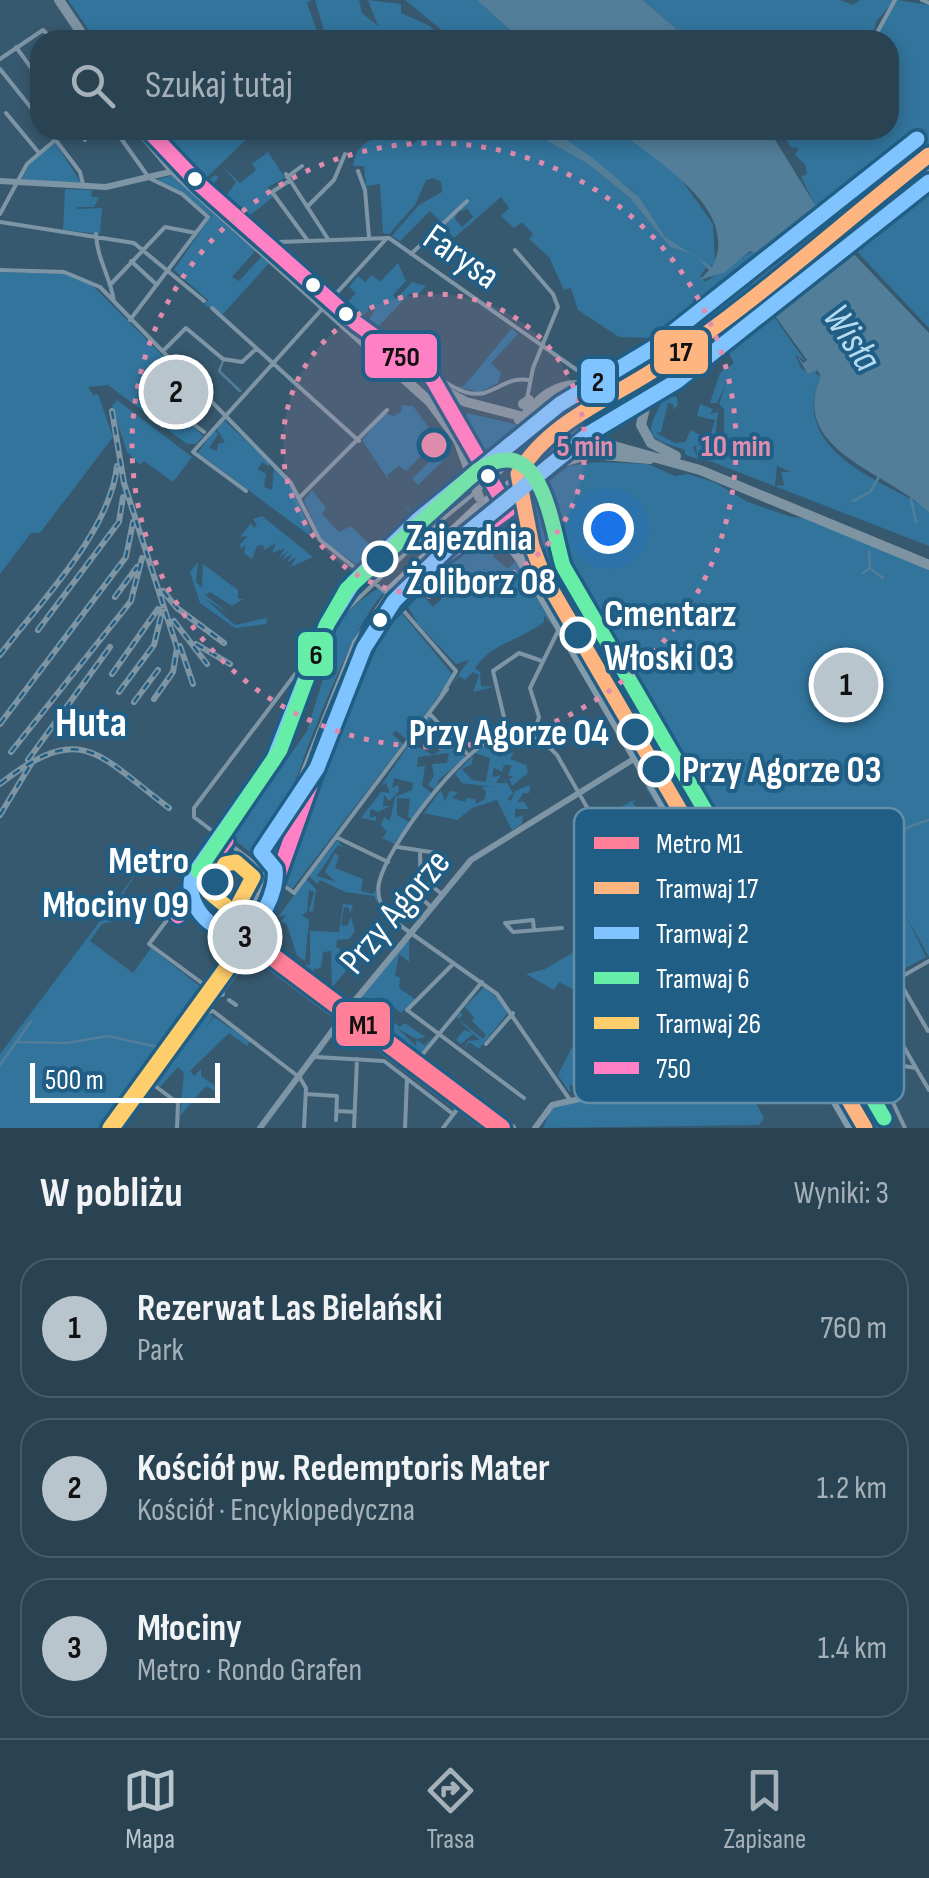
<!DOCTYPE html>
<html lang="pl">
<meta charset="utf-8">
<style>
body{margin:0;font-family:"Sofia Sans Condensed",sans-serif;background:#314a5a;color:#f1f3f6}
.scale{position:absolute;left:30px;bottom:25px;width:190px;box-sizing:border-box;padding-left:10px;border:5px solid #fff;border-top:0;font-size:28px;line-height:35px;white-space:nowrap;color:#fff;-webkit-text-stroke:8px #205e86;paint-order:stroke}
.you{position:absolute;left:608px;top:528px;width:35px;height:35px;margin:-25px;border:8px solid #fff;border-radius:50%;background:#1a73e8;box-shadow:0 0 0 15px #1a73e833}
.badge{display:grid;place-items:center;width:65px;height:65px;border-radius:50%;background:#b9c5cd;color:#111;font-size:32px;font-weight:700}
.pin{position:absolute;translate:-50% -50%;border:5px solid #fff;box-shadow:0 2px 10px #0006}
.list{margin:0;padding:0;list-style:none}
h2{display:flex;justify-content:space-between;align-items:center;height:130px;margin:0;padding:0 40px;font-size:42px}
h2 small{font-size:32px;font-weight:400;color:#a5b0b8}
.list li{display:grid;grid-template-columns:65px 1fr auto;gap:30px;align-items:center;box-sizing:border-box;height:140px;margin:0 20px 20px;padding:0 20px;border:2px solid #455c6a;border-radius:30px}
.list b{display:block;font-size:38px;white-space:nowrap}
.list p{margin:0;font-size:32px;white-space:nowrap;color:#a5b0b8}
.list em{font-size:32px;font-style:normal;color:#a5b0b8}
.icon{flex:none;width:55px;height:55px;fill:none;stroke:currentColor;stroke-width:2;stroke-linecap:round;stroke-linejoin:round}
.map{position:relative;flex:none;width:929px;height:1128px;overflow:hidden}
.search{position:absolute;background:#294353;box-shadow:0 5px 15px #0003;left:30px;right:30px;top:30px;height:110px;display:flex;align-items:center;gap:25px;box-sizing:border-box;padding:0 35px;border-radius:30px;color:#a5b0b8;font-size:38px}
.sheet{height:610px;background:#294353}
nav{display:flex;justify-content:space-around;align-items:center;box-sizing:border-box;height:140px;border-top:2px solid #455c6a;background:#294353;font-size:28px;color:#a5b0b8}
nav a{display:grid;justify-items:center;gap:5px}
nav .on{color:#b9c5cd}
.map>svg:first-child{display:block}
</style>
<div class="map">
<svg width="929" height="1128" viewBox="0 0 929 1128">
<rect width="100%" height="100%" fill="#37596f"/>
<path fill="#32749c" d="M68,0H311L307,3L320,40H96Z
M315,0H359L362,13L378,26L368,0L401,4V13L430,26L441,40H327Z
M405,0H477L521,40H454Z
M643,0H840L853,5L860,0H895L877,20L871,40H689Z
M897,0L929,5V147L919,134L915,147L901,151L906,171H897L852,205L825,208L821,217L801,177L807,174L805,164L795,155L799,148L791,147L780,130H889L891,49L889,40H875Z
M158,130H256L203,181L179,162Z
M428,130H528L588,164L630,198L670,247L695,255L707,267L700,276L705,282L754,250L760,256L753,265V285L707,322L701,297L694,299L675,347L642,367L638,364L648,338L619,337L578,310L571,288L564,290L549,257L529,239L533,234L522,222L514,228L501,216L509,208L501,197L454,238L443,226L457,212L455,219L462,227L473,217L467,208L460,212L467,198L442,223L430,211L400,241L392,236L419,205L442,192L441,182L433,178L426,180L415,205L389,234L383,233L380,184L366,186L364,166H353C359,134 379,139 403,135L413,144Z
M553,130H618L673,168L713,224L715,264L710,266L670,242L648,218L634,192Z
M55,142L81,183L21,181L28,166Z
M268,152L285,178L268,187L274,196L248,217L227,206L204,184L215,175L219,177L212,185L227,195L236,182L222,166L240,183L256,170L252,164Z
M929,173V328L847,241L912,188L915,193L914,188Z
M173,175L256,250L232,277L239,281L262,256L269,263L223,314L204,305L208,300L174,270L211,216L180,191L156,180Z
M65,189L92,190L91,197H99L94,207H78L77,209L102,208L100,234L63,230Z
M398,263L406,281L393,295L396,299L412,282L426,286L416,297L410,293L376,329L368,322L376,307L372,305L362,317L347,303L356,293L349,287L358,276L365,282L372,275L380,282Z
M0,272L64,274L91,284L174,367L142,382C148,417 156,420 189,422L203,436L196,444H187L108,385L88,387L93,395L98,394L113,437L40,533H31L0,574Z
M768,302L774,317L806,362L795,354L801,368L809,373L817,370L815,374L821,376C785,452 892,485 923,506L929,513V546L697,456L696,446L714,442L777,466L775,486L784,485L781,472H791L724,443V409L719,404L726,384L717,403H710L720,373L734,363L722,340Z
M512,328L518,334L491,363L501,373L498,383L480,392L456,387L464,386Z
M665,395L677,397L678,405L673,410L674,405L668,403L661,432L656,433L675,443L685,442L691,430L707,439L703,434L710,436L715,420L697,416L700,404L713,409L710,414L718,412L715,438L693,447L698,459L686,455L684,449C638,437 649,429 665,395Z
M117,400L192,457L173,482L144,461L140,465L127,452L112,406Z
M401,405L413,406C431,430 443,449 456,476L446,458L418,485L412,479L429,462L422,455L406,471L399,466L387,475L389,481L362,440L385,413L394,416L402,411Z
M467,413L518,425L514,440L489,471L466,426Z
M224,420L270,463L269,467L262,462L258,469L266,474L264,487L272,490L274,468L294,489L313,538L198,453L214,430L218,434L209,448L217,451L218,444L225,442L216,428Z
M597,462L648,464L675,476L688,474L714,482L748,502L791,517L807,518L929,568V957L906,916L926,957L902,970L881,931L895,922L878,930L900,974L895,977L890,968L866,981L882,1013L863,1025L889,1064L877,1075L890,1104L873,1115L880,1128H867L777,972L830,859L777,967L761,948L562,603L571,596C537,552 545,550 534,500L544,490L531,501L539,553L565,595L560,600L539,562L524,502L568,466Z
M312,490L326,508L322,514L339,532L351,526L380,555L418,523L402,502L426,528L405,550L396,542L374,566L380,573L372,576L322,540L304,501Z
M262,516L313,557L291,567L296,557L287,563L292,554L282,560L288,551L279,558L285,548L272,553L276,543L264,550L263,545L257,546L252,559L244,553L246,544L241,549L240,544L248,536L240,537L251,523L254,528L257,525L253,519Z
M477,539L494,550L493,556L508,569L515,561L554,628L544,615V622C514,644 495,641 475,668L480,672L481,686L493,687L473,692L479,675L473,672L465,680L459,676L450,687L469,660L456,664L418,624L405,602L399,601L469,540L407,596L418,590L433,607L458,584L443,568Z
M198,562L196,582L202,588L203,564L238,590V599H243L232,606L210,592L205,595L229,614L204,598L235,625L267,618L266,624L235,628L200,603L190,572Z
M379,588L384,593C347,628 285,808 266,865L232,838L307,731L323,679L307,668C328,629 352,604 379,588Z
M395,605L453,675L407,740L396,731L392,734L403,744L292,889L282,878L360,661Z
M428,716L432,717L415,741L421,739L416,746L433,755L453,742L465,757L439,780L435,790L428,785L434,776L432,764L447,763L449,753L418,757L417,767L425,766L422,786L433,794L413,820L408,817L410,799L397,798V815L411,823L395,841L396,842L392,854L395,844L382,838L387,832L381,825L384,817L390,821L395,797L412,790L413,783L394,778L392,788L398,785L399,791L389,801L384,795L383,806H390L378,812L371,809L369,818L376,816V821L361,818L381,792L390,793L386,783L381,786Z
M509,736L507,751L499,747L498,757L514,752L510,759L526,765L528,773L512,786L509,779L513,777L508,775L512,765H504L502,772L494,768L492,777L501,775L496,783H506L503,776L513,793L507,799L511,801L515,791L530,785L529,793H523L517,803L523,801L529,809H515V818L523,815L522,824L512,830L497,800L472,808L457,820L424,813L441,790L445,801L450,791L458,792L452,798L465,802L466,798L475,799L476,804L485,799L486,791L481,787H493L462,783L455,774L473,756L472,764L462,769L472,780L486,782L490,758L475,753L491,741Z
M649,786L725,917L721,931L730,945L734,943L759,976L756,984L707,1002L696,987L730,968L732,962L720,944L721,926L713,906L663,825L664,817L646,788Z
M636,799L633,803L646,819L642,821L654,832L659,828L636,846L622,827L624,822L616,824L634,847L619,855L601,818Z
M337,840L343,847L338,845L317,876L336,882L325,872L335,853L339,856L335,868L363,879L361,891L373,894L376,890L378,904L374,896L345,892L320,880L317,884L309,876Z
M140,868L108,917L113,921L102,924L90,941L133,973L151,948L210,994L109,1128H0V1054Z
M306,879L316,889L313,912L309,911L314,892L309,890L307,912L302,915L309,920L305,961L297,956L287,925L281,921L286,915L278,917Z
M343,904L353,905L350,914L349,908L344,907L341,925L347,926L351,917L355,931L349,939L337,940L336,947L354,955L352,965L341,963L346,971L332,987L331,951L323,952L321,968L313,969L316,973L305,965H310V931L339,932Z
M409,939V962L399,954L395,975L400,978L399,988L415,999L401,1013L382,997C382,1013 388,1018 400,1027L405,1023L425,1037L417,1039L398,1029L416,1046L417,1040L424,1045L433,1037L420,1054L370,1019L356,1003L361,998L369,1004L364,1007L384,1021L375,1001L371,1004L362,996Z
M573,947L593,997L591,998L559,982L554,990L526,974L545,969L574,952Z
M484,987L505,1005L507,1014L479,1049L469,1042L464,1050L468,1041L480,1040L473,1034L461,1044L456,1040L464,1030L472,1033L456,1017L460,1012L463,1015L458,1019L483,1039L486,1035L471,1020L475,1019L465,1007Z
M763,989L798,1044L741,1076L764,1118L759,1125L543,1128L551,1108L579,1101L659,1053L711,1005Z
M596,1000H606L619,1027L624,1024L643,1055L622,1073L618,1069L597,1082L570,1085V1093L558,1075Z
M209,1013L213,1016L206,1027L214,1017L250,1041L247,1046L229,1033L190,1071L194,1076L201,1069V1076L217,1087L215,1091L206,1086L179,1117V1125L184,1073L178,1067L160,1087L154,1081Z"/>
<path fill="#527e99" d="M477,0H643L689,40H521Z
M528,130H553L595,160L639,197L665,237L712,267C743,209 652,159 618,130H769L830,229L929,333V513C891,472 787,452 821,376L817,370L808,374L795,353L803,363L807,360L752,284L751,267L759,254L750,251L725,272L700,280L709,270L695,255L670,247L630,198L588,164Z"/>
<path fill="#37596f" d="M835,226L847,239L764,304L753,290Z"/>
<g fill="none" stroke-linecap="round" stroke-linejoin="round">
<path stroke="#527e99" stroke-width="2.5" d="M223,361L219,371L240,391
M911,499L916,522
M853,501L870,492L880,475
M872,570L883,578
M863,573L870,568L869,551
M797,999L829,898C850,862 888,831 929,820
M17,1042L67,1043L108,1036L162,1048
M0,1065L31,1021
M604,1088L657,1060L746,1044L777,1012"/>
<path stroke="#7e95a5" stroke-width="4" d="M922,0L929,3
M873,40L895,0
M16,47L40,80
M0,59L43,30L53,40
M0,69L40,119
M6,113L39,153
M48,130L80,172L83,184
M77,130L85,140
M115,130L147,175
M358,171L365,190L369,237
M286,174L328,239
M287,177L302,166
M289,181L272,192L308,241
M308,206L334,180L345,154
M0,214L27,164L67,130
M0,222L134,243L204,301
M96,234C97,259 110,276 114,301
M269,247L278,242L389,238L584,375L607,381
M515,250L553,294L558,307L533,368L524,414
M411,254L467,201
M131,261L157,285
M0,270L64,272L100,287L291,483L320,540L389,595
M111,284L165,227L196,233
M335,295L393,343
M333,297L387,238
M212,308L359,441
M130,320L208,217L182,194L151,179
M401,348C423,363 456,400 484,393C501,388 509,377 529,380
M163,351L186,328L223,359L242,362L256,349
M179,419L175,408L188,407
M188,420L187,408L195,398L190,383L176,370L144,382L157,417L188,420L204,432
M246,491L193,452L323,308
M300,497L387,410
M395,601L456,671L440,698
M429,713L469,756
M508,734L493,671L519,653L542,661
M533,736L539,717L530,688L558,631
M218,835L274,878
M336,837L388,862
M398,847L437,853L430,885L442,894
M420,851L421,898L430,906
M615,853L586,871L616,957L627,960L665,943
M280,883L194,817V808L336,620L432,528L504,469L522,423
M282,884L294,893L447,689
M534,930L533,920L505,923L513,932L562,928
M149,944L224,844
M149,944L206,986
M452,965L407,1010L524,1098
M898,979L928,1031
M610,999L648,1057
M229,1000L236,1005
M207,1012L213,1011L295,1074
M886,1015L866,1028L891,1064
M486,1044L513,1013
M421,1056L482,982
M316,1057L384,1061L453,1114
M916,1068L873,993L929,961
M300,1078L306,1088L304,1128
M151,1083L178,1103L177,1128
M306,1094L337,1096L336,1120
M570,1100L497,994L391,919C381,908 376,897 379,883C387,846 459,753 494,738C517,728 541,737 557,755L702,1008
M337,1111L355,1112
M354,1128L357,1059
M405,1128L407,1079
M443,1128L459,1107
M905,1128L879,1073L891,1064L916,1068L929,1090"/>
<path stroke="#7e95a5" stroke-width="6" d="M0,181L106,187L174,171
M222,994L213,993L207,983L237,941
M117,1128L251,952
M260,1128L353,1003L471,860L637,757
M535,1128L552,1105L584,1098L664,1047L706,1005L768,984"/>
<path stroke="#859baa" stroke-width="8" d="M592,429L635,395
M512,491L546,464
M497,492L528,560L754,951
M439,549L474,520
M389,590L477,507L572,439
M387,598L356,643L237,941L487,1128
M398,599L455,547L491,522L519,559L850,1128
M242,933H251L512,1128
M251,952L343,695L369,634L390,601
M761,964L857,1128"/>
<path stroke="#7d94a2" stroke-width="9" d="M628,396L671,367
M598,431L929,171
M481,504L491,522L583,441"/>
<path stroke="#7e94a2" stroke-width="10" d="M59,0L86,40
M140,130L174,171L430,402L458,440L476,489
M151,135L202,187
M290,265L427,382L466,402L520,416
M391,346L436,383
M666,377L645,408L641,425L651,443L676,456
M587,388L611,399L628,396
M452,407L488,479
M531,423L700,470L929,565
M580,431L560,414L561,401L571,391L585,392L594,402V414L587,428
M570,436L538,439L529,431L527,419C535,398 557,384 579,385
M566,461L591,454L650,459"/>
<path stroke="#7e95a3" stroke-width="2.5" d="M212,882V895L237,916
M216,899L230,898L245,877L242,866"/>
<defs>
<path id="rail" d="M112,411L124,483L177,648L173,672L154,699
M163,591L177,608L224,643
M115,597L137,567
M174,621L207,664
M38,630L119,522L123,497
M196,644L230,664
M180,646L193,684
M0,655C40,602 110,532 117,466
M112,674L158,609
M119,692L154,645L163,608
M134,702L158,670
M0,724L126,557L133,522
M11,752L131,601L142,558
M28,760L110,647
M0,784C82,720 97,754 169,808
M0,815L31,764"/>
</defs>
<use href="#rail" stroke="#7e95a3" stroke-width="6"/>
<use href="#rail" stroke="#205e86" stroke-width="2.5" stroke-dasharray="8" stroke-linecap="butt"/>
<path stroke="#859baa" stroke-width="8" d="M577,440L592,429
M476,524L514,494
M387,598L392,593
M393,604L398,599"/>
<path stroke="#7d94a2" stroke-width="9" d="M583,441L598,431"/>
<path stroke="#7e94a2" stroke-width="10" d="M523,404L529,400
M519,420L531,423
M488,479L494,487
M476,489L479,497"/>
<defs>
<path id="bus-1" d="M148,130L200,185L356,323L432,378L508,510
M178,916L187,892L226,841
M251,952L328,735L374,626L440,559L508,510"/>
</defs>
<use href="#bus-1" stroke="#205e86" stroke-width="22"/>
<use href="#bus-1" stroke="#ff80c5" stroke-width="15"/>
<defs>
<path id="tram-1" d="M865,1128L543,575L532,546L518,474C549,420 614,398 663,364C756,302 841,224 929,155"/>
<path id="tram-2" d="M917,139L653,348L560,404L419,519L353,583L327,624L274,759L192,877C186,902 207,932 236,931C261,930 278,890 275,869L261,852L317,768L364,648L394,601L446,550L590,433L677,381L929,182"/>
<path id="tram-3" d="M198,871L280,750L326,626L347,589L477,471C542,427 551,525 563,566L884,1118"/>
<path id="tram-4" d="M110,1128L250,935L249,925L209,892L225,864L236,862L253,877L236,909L252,927V935L112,1128"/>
</defs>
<use href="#tram-1" stroke="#205e86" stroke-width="22"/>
<use href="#tram-2" stroke="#205e86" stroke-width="22"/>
<use href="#tram-3" stroke="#205e86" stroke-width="22"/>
<use href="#tram-4" stroke="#205e86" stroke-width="22"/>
<use href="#tram-1" stroke="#ffb580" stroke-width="15"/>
<use href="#tram-2" stroke="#80c4ff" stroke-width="15"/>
<use href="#tram-3" stroke="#66eda8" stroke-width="15"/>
<use href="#tram-4" stroke="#fece6d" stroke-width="15"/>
<defs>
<path id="metro-1" d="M225,921L501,1128"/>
</defs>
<use href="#metro-1" stroke="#205e86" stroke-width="25"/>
<use href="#metro-1" stroke="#ff8098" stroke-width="18"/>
</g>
<circle cx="434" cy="445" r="151" fill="#e08cad" fill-opacity=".12"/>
<g fill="none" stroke="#e08cad" stroke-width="5" stroke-dasharray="5 10">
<circle cx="434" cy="445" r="151"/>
<circle cx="434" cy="445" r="302"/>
</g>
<g fill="#fff" stroke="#205e86" stroke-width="4">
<circle cx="195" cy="179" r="9"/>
<circle cx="313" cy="285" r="9"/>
<circle cx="346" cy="314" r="9"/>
<circle cx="488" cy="476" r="9"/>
<circle cx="380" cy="620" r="9"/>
</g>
<g fill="#205e86" stroke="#fff" stroke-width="5">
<circle cx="380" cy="559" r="16"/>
<circle cx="578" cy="635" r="16"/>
<circle cx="635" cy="732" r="16"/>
<circle cx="656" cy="769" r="16"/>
<circle cx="215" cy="882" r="16"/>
</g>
<g text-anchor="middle" stroke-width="8" stroke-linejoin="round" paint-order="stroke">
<g font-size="38" fill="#fff" stroke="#205e86">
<text transform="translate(462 256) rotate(35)" y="13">Farysa</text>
<text transform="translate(394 911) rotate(-50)" y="13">Przy Agorze</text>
</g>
<g font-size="38" font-weight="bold" fill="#fff" stroke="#205e86" text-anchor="start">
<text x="406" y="550">Zajezdnia<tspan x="406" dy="44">Żoliborz 08</tspan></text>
<text x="604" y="626">Cmentarz<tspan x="604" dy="44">Włoski 03</tspan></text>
<text x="609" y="745" text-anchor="end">Przy Agorze 04</text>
<text x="682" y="782">Przy Agorze 03</text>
<text x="189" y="873" text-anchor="end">Metro<tspan x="189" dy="44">Młociny 09</tspan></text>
</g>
<g font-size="40" font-style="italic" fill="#b5dbf1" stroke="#205e86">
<text transform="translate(853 337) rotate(56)" y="14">Wisła</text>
</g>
<g font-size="42" font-weight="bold" fill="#fff" stroke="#205e86">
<text x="91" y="736">Huta</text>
</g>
</g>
<rect x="574" y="808" width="330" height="295" rx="15" fill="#205e86" stroke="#638eaa" stroke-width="2.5"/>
<rect x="594" y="837" width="45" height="12" fill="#ff8098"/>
<rect x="594" y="882" width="45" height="12" fill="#ffb580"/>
<rect x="594" y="927" width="45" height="12" fill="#80c4ff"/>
<rect x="594" y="972" width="45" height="12" fill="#66eda8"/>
<rect x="594" y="1017" width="45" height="12" fill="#fece6d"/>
<rect x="594" y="1062" width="45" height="12" fill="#ff80c5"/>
<g font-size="28" fill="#fff">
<text x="656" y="853">Metro M1</text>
<text x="656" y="898">Tramwaj 17</text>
<text x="656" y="943">Tramwaj 2</text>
<text x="656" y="988">Tramwaj 6</text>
<text x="656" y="1033">Tramwaj 26</text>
<text x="656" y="1078">750</text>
</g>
<circle cx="434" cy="445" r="15" fill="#e08cad" stroke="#205e86" stroke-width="5"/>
<g font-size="30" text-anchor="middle" font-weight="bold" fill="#e08cad" stroke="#205e86" stroke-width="8" stroke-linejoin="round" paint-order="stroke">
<text x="585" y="456">5 min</text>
<text x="736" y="456">10 min</text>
</g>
<g stroke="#205e86" stroke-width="4">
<rect x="652" y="328" width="58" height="48" rx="10" fill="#ffb580"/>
<rect x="363" y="332" width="76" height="48" rx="10" fill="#ff80c5"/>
<rect x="579" y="357" width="38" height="48" rx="10" fill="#80c4ff"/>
<rect x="296" y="630" width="39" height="48" rx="10" fill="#66eda8"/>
<rect x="334" y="1000" width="58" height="48" rx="10" fill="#ff8098"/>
</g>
<g font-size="28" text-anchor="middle" font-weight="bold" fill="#111">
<text x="681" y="361">17</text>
<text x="401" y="366">750</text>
<text x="598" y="391">2</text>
<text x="316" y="664">6</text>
<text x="363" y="1034">M1</text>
</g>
</svg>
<div class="scale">500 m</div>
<div class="you"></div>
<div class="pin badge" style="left:846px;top:685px">1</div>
<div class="pin badge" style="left:176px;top:392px">2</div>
<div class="pin badge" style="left:245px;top:937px">3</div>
<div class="search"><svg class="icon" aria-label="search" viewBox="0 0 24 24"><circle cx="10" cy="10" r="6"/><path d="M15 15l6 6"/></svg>Szukaj tutaj</div>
</div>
<section class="sheet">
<h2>W pobliżu<small>Wyniki: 3</small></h2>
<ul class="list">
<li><span class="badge">1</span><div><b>Rezerwat Las Bielański</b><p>Park</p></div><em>760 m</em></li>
<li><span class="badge">2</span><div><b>Kościół pw. Redemptoris Mater</b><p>Kościół · Encyklopedyczna</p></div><em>1.2 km</em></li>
<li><span class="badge">3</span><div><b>Młociny</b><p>Metro · Rondo Grafen</p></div><em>1.4 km</em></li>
</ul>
</section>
<nav>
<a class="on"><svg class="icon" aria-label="map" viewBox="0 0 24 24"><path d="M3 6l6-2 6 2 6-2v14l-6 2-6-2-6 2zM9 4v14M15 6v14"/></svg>Mapa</a>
<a><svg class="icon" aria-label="directions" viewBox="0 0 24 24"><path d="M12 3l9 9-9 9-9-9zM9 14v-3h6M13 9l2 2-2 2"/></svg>Trasa</a>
<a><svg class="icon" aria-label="saved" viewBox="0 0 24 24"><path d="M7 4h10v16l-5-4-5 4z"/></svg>Zapisane</a>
</nav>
